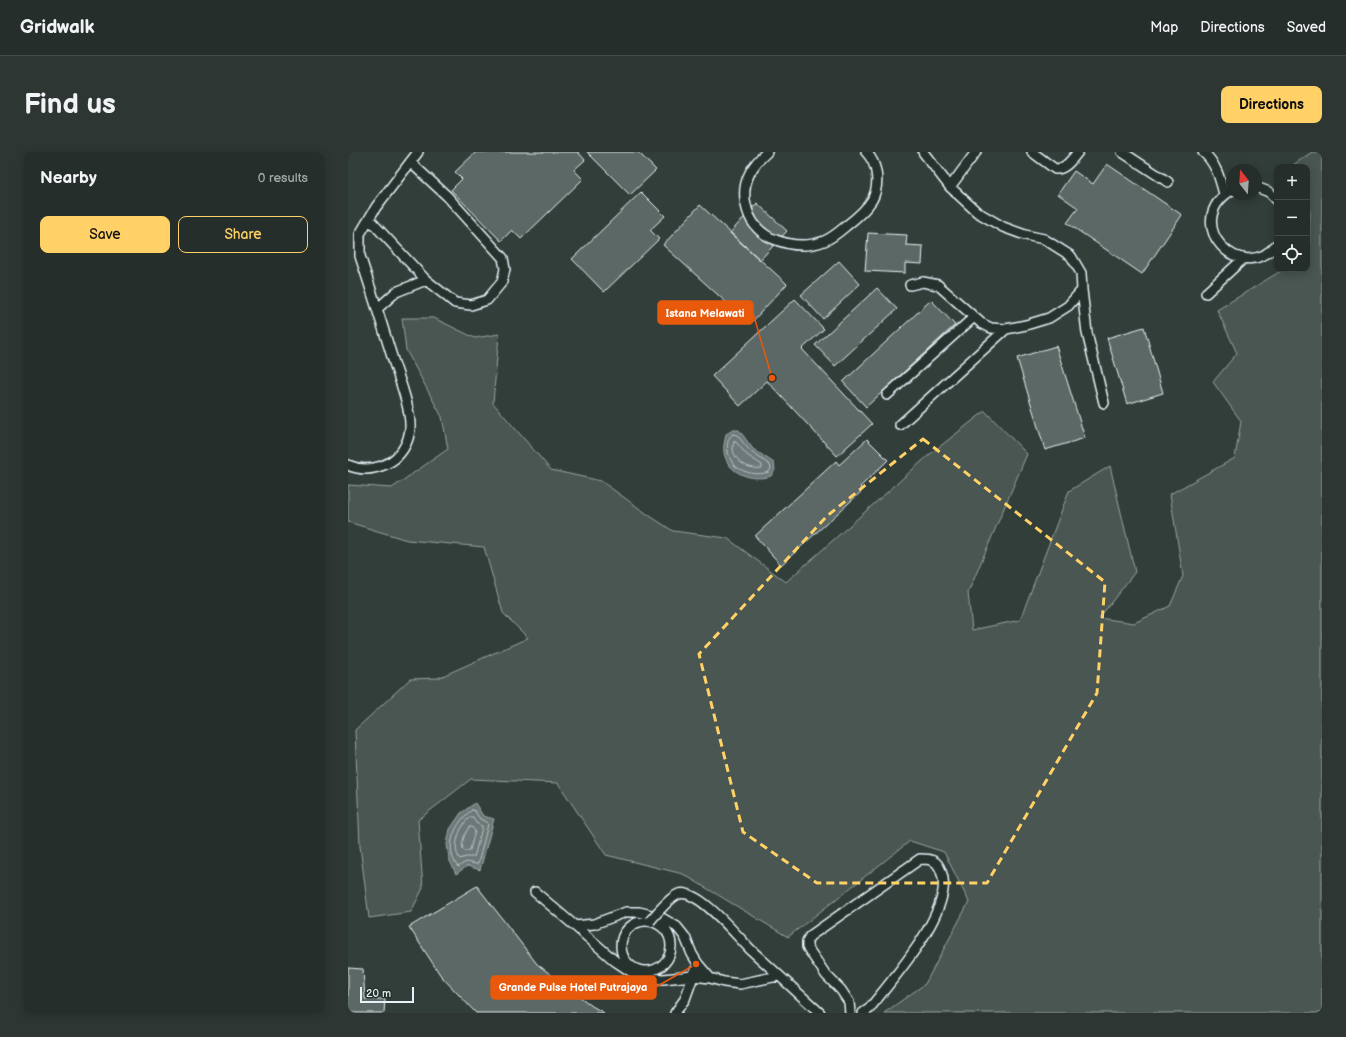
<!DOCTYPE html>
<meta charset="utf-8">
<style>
body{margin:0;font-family:"Balsamiq Sans",sans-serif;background:#2e3633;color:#f1f3f6}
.controls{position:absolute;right:12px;top:12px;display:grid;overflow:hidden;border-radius:8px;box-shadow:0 2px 10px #0003}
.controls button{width:36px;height:36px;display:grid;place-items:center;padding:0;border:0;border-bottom:1px solid #424a47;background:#262e2b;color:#f1f3f6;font:20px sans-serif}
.compass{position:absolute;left:878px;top:12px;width:36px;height:36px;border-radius:50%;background:#262e2b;box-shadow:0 2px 10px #0003;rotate:343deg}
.scale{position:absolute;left:12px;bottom:10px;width:54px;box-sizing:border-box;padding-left:4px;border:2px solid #e8f1f8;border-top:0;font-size:11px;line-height:14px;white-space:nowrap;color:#e8f1f8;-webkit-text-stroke:3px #26332d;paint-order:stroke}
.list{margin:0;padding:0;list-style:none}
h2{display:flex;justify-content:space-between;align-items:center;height:52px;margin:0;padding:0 16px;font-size:17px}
h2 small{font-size:13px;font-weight:400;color:#a4a8a9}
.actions{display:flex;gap:8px;padding:12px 16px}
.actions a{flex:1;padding:9px 0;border:1px solid #ffd166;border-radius:8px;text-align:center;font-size:14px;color:#ffd166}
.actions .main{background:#ffd166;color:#111}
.icon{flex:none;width:22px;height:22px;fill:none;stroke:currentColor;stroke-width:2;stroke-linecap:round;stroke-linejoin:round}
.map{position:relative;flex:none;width:974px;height:861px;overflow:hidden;border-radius:8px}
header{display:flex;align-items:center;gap:24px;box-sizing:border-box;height:56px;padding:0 20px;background:#262e2b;border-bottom:1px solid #424a47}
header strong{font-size:19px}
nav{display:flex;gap:22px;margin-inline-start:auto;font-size:14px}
.intro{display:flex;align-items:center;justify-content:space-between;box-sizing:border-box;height:96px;padding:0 24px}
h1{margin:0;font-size:28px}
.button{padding:10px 18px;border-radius:8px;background:#ffd166;color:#111;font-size:14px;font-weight:700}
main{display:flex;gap:24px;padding:0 24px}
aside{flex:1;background:#262e2b;border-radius:8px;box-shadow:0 2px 10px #0003}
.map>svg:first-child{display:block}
</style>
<header>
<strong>Gridwalk</strong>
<nav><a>Map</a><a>Directions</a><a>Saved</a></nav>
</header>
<div class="intro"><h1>Find us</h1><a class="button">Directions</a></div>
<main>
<aside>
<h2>Nearby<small>0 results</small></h2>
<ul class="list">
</ul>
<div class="actions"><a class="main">Save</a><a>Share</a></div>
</aside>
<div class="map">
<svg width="974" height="861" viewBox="0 0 974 861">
<rect width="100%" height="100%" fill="#323e39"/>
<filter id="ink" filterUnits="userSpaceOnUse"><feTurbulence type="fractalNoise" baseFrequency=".025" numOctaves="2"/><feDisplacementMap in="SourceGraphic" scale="8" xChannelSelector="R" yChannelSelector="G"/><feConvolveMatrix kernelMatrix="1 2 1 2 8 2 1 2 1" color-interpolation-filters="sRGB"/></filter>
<g filter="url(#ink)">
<path fill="#495651" stroke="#98a4a4" d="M964,0H974V861H536L577,832L621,750L596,700L562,689L440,785L335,722L258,703L210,631L123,627L70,668L75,736L63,760L21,766L12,694L7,578L62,527L90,526L180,486L155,461L136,395L59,388L0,370V333L44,336L100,297L94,265L58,198L54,166H86L127,186L151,182L145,251L203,318L253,329L302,364L325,379L379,386L438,430L581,303L637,259L679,302L620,441L624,478L672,468L721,339L762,314L787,420L751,466L786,471L822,454L835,424L822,342L887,306L893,269L865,230L889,201L869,158L936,117H959V102L961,100L962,60L959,55V15H942Z"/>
<path fill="#6d7978" stroke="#9ea9ab" d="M385,278H391L405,297L426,311L427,318L423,324C405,330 379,322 376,300C375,294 377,288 378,282Z
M127,651L135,664L146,667L132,718L119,714L108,722L101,707L99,692L102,677L113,661Z"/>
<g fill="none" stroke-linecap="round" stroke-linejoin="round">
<path stroke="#b7c1c5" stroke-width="1" d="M385,282L389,283L403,300L422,313L423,317L421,320C410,324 396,321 387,314C380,307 375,288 385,282Z
M386,290H388L399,303L414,313V316C400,319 380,306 386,290Z
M124,658H126L132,667L139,670L140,672L130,712H128L118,710L110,715C95,696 107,670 124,658Z
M122,665H125L128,671L134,674V676L126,705H118L112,707C103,696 112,673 122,665Z
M121,675H124L127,679L122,698L116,699L115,698C113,689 117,682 121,675Z"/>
</g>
<path fill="#5c6865" stroke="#e8f1f8" d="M128,0H230L237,8L226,18L235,27L173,87L164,78L153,89L103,38L114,27L107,20Z
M239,0H290L308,18L282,43Z
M759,12L834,63L794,122L719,71L730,56L710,42L726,19L745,32Z
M293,40L317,64L302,78L311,87L256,140L224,107Z
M409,51L439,79L412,108L382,81Z
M352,53L439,132L402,172L315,93Z
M520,81L559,83L558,93L575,94L574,112L557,111V121L517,119Z
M491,109L512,132L475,167L453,143Z
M529,136L549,157L487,214L467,193Z
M447,147L476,177L454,197L524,272L489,304L419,229L392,254L364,224Z
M583,148L607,173L518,255L495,230Z
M796,175L815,241L779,252L759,186Z
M708,194L737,286L697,298L669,206Z
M519,287L540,308L512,335L515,338L433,413L407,384L488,309L491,313Z
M129,734L189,812L244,854L256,861H128L93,824L61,775Z
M0,816L15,817L17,847H37L36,861H0Z"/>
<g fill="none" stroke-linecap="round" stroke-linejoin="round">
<defs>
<path id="lane" d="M419,0C403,14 393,32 398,53C401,68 409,79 423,86C439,93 458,96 476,89C484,86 491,80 498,74C507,67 518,58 524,48C532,33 530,12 518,0
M684,0L707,17C717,18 724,7 730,0
M774,0L820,30
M855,0C868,11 872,27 876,42
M602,35L628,0
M908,35L921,40L929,48
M884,38C831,70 893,136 929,92
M21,67L78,128L107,151L123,153L139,148L154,130L157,117L155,106L99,44L62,10
M562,133L575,130L590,133L633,171L643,176L658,177L678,173L701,166L720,154L734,138L733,121L723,104L696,87L677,83L655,75L629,60L602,35L575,0
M734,138L739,181L756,251
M858,141L896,106
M29,157L48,140L78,128
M539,243L626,165
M552,273L658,177
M0,313C13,319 25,318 38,312C52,306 61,291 62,276C63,258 52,229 46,211C35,176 24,140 12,104V82L28,55L70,0
M187,740L227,774
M273 794a25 25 0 1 1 50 0a25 25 0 1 1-50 0Z
M402,797L472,861
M362,826L350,812L344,802L337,785L329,775L312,765L291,760H278L246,772L227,774L267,809L285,821L300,826L315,827L345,824L362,826L376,830L392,832L430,824
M327,861L337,847L347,819
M502,861L501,850L493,838L478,823L459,795V789L462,784L572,707C583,707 589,708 593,719C609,756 543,829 521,857L515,861"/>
</defs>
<use href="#lane" stroke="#e8f1f8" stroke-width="12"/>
<use href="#lane" stroke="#26332d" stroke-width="9"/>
<defs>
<path id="lane-bridge" d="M302,769C308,762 322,745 331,742C350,736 389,784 402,797"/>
</defs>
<use href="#lane-bridge" stroke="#e8f1f8" stroke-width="12" stroke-linecap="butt"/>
<use href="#lane-bridge" stroke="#26332d" stroke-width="9"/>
</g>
</g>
<path fill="none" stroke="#ffd166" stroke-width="3" stroke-dasharray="8 5" stroke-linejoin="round" d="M575,287L757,430L749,541L639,731H469L395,680L351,502L479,364Z"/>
<path fill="none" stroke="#e8590c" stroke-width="1.5" d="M424 226L405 161M348 812L308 835"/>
<g fill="#e8590c" stroke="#26332d" stroke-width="1.5">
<circle cx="424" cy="226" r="4"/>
<circle cx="348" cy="812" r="4"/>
</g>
<g fill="#e8590c" stroke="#e8590c" stroke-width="1.5">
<rect x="310" y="149" width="95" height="23" rx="4"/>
<rect x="143" y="824" width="165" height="23" rx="4"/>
</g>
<g font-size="11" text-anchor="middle" font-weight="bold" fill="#fff">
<text x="357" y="165">Istana Melawati</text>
<text x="225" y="839">Grande Pulse Hotel Putrajaya</text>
</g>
</svg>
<div class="controls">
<button>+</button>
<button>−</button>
<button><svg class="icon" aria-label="locate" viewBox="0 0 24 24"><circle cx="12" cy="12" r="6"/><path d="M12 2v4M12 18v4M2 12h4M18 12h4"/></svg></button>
</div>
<svg class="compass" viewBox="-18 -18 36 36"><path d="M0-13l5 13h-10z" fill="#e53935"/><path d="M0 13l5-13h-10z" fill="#a4a8a9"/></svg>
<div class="scale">20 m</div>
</div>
</main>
